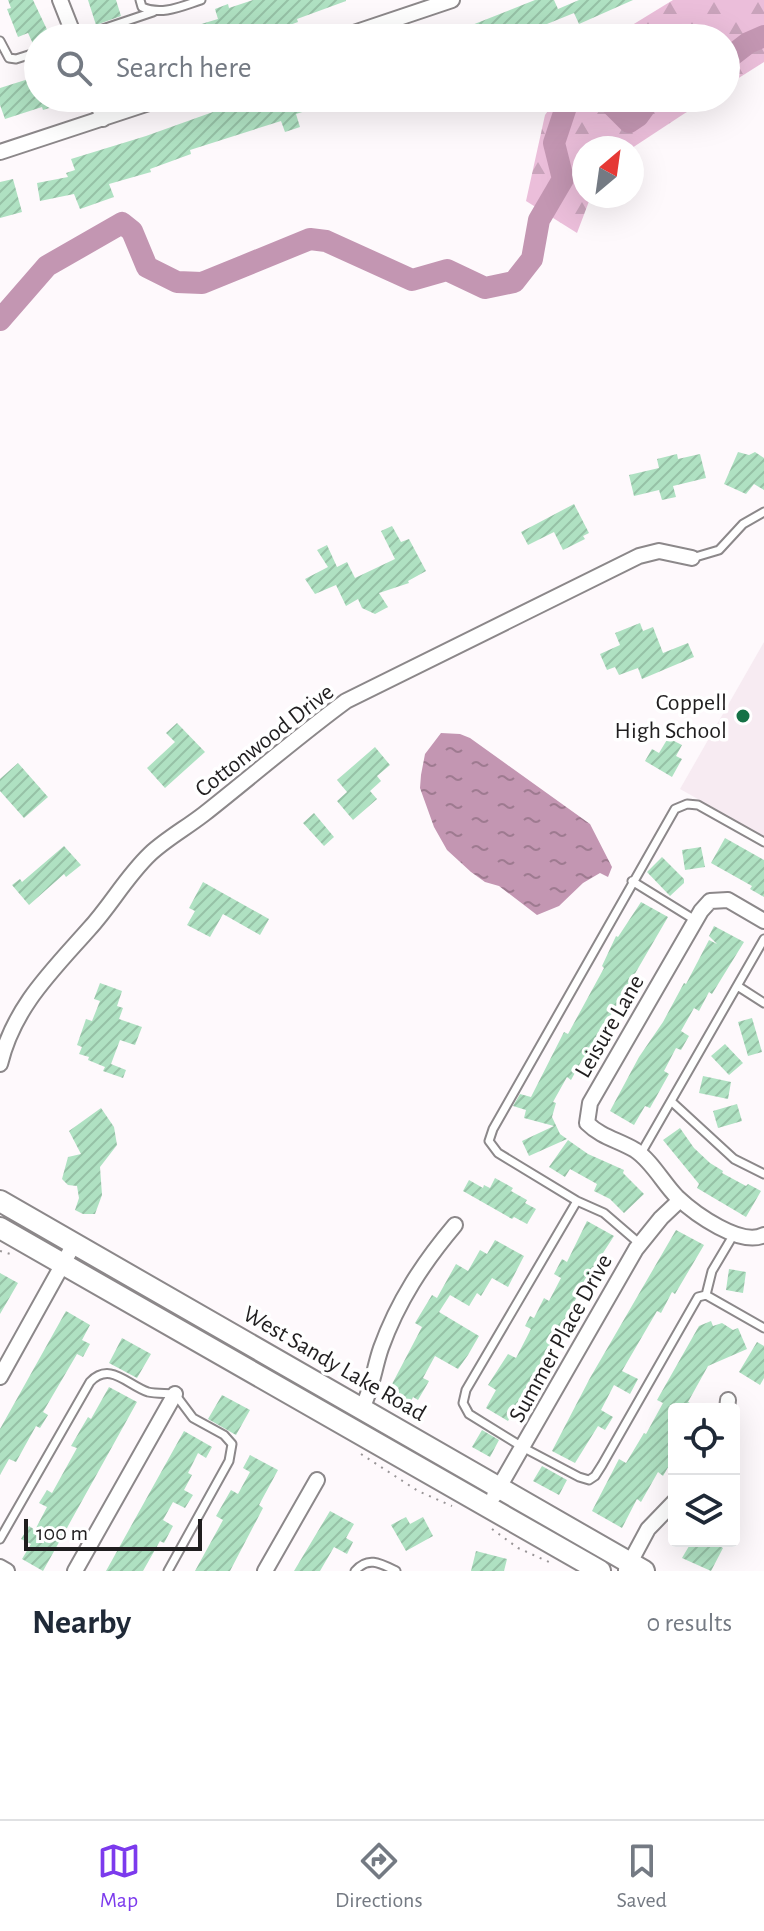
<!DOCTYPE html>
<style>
body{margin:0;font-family:"Alegreya Sans",sans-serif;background:#f2f2f3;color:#1f2937}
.controls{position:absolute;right:24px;bottom:24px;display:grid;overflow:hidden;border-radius:8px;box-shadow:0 8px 32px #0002}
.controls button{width:72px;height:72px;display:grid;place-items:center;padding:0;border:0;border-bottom:2px solid #e0e1e3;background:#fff;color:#1f2937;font:40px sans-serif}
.compass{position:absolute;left:572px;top:136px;width:72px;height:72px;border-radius:50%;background:#fff;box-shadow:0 8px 32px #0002;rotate:29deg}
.scale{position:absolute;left:24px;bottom:20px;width:178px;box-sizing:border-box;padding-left:8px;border:4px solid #201e1f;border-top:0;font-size:22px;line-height:28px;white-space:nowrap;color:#201e1f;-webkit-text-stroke:6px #fff;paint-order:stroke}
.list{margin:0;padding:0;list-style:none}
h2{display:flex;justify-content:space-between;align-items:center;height:104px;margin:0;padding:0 32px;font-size:34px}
h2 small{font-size:26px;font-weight:400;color:#747a83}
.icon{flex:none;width:44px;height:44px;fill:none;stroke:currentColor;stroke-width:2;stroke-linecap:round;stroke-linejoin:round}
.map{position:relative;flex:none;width:764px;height:1571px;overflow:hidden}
.search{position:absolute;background:#fff;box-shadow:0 8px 32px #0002;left:24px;right:24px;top:24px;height:88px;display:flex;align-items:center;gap:20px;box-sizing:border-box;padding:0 28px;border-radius:44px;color:#747a83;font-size:30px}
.sheet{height:248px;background:#fff}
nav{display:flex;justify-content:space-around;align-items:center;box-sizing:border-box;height:112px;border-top:2px solid #e0e1e3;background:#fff;font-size:22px;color:#747a83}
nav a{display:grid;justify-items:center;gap:4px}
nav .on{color:#7c3aed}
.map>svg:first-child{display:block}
</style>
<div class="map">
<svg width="764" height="1571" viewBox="0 0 764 1571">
<defs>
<pattern id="forest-firs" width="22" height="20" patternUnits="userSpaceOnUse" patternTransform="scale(2)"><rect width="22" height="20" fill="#ebbeda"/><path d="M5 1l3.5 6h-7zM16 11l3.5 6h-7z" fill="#c9a3bb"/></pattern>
<pattern id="water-ripples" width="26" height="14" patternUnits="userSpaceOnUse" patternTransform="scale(2)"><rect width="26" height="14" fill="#c396b2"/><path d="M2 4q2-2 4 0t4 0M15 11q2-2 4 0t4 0" fill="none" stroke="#9e7a90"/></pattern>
<pattern id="building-hatch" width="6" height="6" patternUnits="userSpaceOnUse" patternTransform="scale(2)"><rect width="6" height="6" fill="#afe1c2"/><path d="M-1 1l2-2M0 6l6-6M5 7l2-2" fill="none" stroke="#96c1a6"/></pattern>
</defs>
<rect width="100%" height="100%" fill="#fef9fc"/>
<path fill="#f7ebf2" d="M764,642V836L680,789Z"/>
<path fill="url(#forest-firs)" d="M673,0H764V62L726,86V38H611Z
M557,98H708L632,148H584V196H591L577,233L526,201L545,115Z"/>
<path fill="url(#water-ripples)" d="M441,733L460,734L470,738L590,824L612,867L608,877L600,873L583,883L559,906L537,915L499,886L485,882L471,872L447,850L434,827L420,788L421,775L425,754Z"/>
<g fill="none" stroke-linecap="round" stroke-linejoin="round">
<path stroke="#c396b2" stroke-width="22" d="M726,60L748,43L764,36
M605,98L629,122L638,116L651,98
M0,320L47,266L122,223L132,231L147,267L177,282L202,283L310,239L326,241L412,280L447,270L485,288L514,282L532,259L539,220L563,179L554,143L569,98"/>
</g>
<path fill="url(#building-hatch)" d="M8,0H33L51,38H38V46H34L28,33L18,37L7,9L11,8Z
M88,0H116L121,16L96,25Z
M253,0H346V1L297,19L298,22L259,36L260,38H202L198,25L218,19L215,9L228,4L229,8Z
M535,0H554L558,9L579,0H633L579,24L574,13L520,35L521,38H439Z
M38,76V98H74V100L43,110L42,107L5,119L0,105V88Z
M252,98H353L356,108L346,112L343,102L322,109L321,106L296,114L300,127L285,132L281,121L190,150L191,154L150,169L151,172L109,184L114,197L80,209L74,194L40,201L37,183L68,177L66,173L75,170L71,159L146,136Z
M13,179L22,212L0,218V182Z
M738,452L749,455L755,452L764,458V490L754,484L746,494L724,484Z
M677,454L678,459L700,454L706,478L673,486L676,497L662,500L659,490L634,496L629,475L659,468L657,459Z
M574,504L589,533L583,536L585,539L563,550L554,532L528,545L521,532Z
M392,526L401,542L409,539L426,571L408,581L409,583L379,593L388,607L375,614L362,608L358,599L346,606L336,585L315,594L305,579L328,567L317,550L327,545L337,567L347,562L355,578L395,559L381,531Z
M640,623L643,631L653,627L663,653L688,643L694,657L642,679L638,668L619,675L615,667L607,670L600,654L620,645L615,633Z
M177,723L205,752L165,788L147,768L175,742L166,733Z
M668,738L682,745L676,756L682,759L672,777L645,761L652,749L659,753Z
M375,747L390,765L377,776L381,781L370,791L377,799L353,820L337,801L347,792L337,780Z
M18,763L48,797L24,818L0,791V779Z
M314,813L334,837L324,846L303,823Z
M725,838L764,860V897L750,889L752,886L711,863Z
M64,846L81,865L66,877L64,874L29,905L12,885L20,879L22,882Z
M701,847L705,867L685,870L682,850Z
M662,857L684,879V883L670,896L647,872Z
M203,882L269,919L260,935L223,914L210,937L187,925L195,911L189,908Z
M641,902L668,917L584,1061L582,1060L571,1080L567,1077L553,1102L556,1103L552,1117L560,1134L567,1139L529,1156L522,1141L554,1126L524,1118L526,1110L513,1106L520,1094L531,1097L564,1032L568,1034L604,968L602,966L616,936L618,937Z
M714,926L744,942L712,994L709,992L699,1011L694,1008L681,1031L689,1036L681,1050L676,1048L664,1071L669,1074L650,1108L645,1106L634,1125L610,1111L639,1057L663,1022L684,983L686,984L709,940L717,944L709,936Z
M100,983L122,991L117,1006L123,1008L119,1019L142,1027L135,1045L120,1040L111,1064L126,1070L123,1078L103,1071L105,1067L88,1060L89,1057L79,1054L82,1047L77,1045L86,1019L92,1021L100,1001L94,999Z
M752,1018L762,1052L748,1056L738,1022Z
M725,1044L743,1063L729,1075L711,1056Z
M703,1076L731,1082L728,1099L699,1093Z
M737,1104L742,1121L718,1128L713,1111Z
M101,1108L114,1127L117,1145L100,1167L102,1195L95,1214H83L75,1210L79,1198L77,1186L68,1185L62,1179L68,1157L81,1154L69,1131Z
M680,1128L694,1148L710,1163L723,1171L722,1173L746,1186L748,1184L761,1191L746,1217L697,1188L699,1184L663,1140Z
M568,1140L588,1154L624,1170L623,1173L644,1194L624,1213L610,1199L594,1191L597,1184L570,1169L565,1177L549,1167Z
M495,1178L513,1188L511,1191L527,1200L525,1203L536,1209L527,1224L514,1217L512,1219L463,1191L469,1180L483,1188L484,1185L490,1188Z
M587,1221L614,1236L592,1270L508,1421L486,1408L496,1390L488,1385L508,1354L516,1358L531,1329L525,1326L530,1316L534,1318L544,1298L549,1301L561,1278L554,1274L562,1259L567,1262Z
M676,1230L704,1245L675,1294L672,1292L661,1313L657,1311L622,1371L638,1379L630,1394L614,1385L601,1410L613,1417L605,1430L598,1426L575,1463L552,1451L590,1378Z
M495,1240L524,1256L508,1287L492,1278L481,1296L477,1293L469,1306L450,1295L439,1312L479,1336L468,1355L458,1369L435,1356L423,1378L429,1381L418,1400L413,1397L407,1409L392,1400L398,1389L391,1386L422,1327L415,1323L432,1295L437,1298L456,1264L468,1271L480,1250L487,1254Z
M729,1269L746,1272L743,1293L726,1290Z
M0,1273L18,1283L0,1314Z
M66,1311L90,1325L82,1340L90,1344L83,1357L77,1354L43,1412L48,1415L40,1428L36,1426L16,1462L9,1459L0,1475V1429Z
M711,1321L713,1326L722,1323L733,1330L738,1328L747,1349L708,1366L688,1402L702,1409H674V1457L663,1476L658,1472L641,1502L637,1499L622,1528L592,1511L619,1459L626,1463L644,1433L646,1434L663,1403L657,1400L699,1326Z
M122,1338L151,1354L137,1378L109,1363Z
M757,1342L764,1346V1378L760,1385L739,1372Z
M109,1387L137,1402L43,1571L22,1559L31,1544L21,1539L29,1526L35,1530L47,1507L39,1503L47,1490L52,1493L77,1448L71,1446L88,1417L91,1419Z
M222,1395L250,1410L236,1435L208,1419Z
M482,1430L499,1440L490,1457L472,1447Z
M184,1431L212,1447L206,1458L198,1453L188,1473L192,1475L184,1490L193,1495L185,1508L173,1502L163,1520L173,1526L164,1543L160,1541L143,1571H106Z
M250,1455L278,1470L259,1505L263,1508L230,1571H195L223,1520L216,1516L231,1490L238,1494L250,1472L243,1468Z
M542,1466L567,1480L559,1495L533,1481Z
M330,1511L354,1524L346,1538L353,1542L347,1554L334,1547L320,1571H294Z
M406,1517L410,1524L423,1517L433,1536L406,1551L391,1525Z
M692,1541H710L723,1548L711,1571L682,1558Z
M476,1551L507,1559L504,1571H471Z"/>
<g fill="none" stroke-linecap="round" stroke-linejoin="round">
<defs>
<path id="lane" d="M140,0L142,7C162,16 182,6 201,0
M76,38L153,12
M0,41L9,58L16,59L38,52
M692,558L719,550L743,524L764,512
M632,881L695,920
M739,987L764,1003
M672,1102L734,1159L764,1174
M640,1155L764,939
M577,1201L466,1390L463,1403L469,1414L524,1448L579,1477L589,1480L595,1476L602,1465L698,1297L706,1295L764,1328
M640,1244L604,1213L577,1201L498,1153L489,1141L493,1129L675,809L687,804L698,805L764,842
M706,1295L712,1271L734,1234
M0,1539L90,1382C110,1361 127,1385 148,1392C156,1394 167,1393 175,1394L193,1418L224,1435L232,1444L229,1461L168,1571
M355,1571C368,1556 380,1563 396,1571"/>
<path id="street" d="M60,0L75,38
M339,38L452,0
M96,98L103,119
M0,152L164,98
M764,921L728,900L710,901L701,911L590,1103L587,1123C601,1137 618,1140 635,1150C652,1161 663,1183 677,1197C695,1214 741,1247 764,1235
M0,1064C14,1007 51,972 89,929C111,905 126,877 150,854C166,839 186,828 204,814C251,777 297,737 346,701L639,556L659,551L692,558
M0,1377L74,1244
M362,1408C372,1390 374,1368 381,1348C398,1301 423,1263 455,1225
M727,1409L728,1400
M494,1496L636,1249L661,1218L680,1200
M0,1567L7,1571
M626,1570L648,1529L674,1502
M75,1571L175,1394
M265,1571L317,1480"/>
<path id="secondary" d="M0,1201L644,1571
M0,1228L600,1571"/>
</defs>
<use href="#lane" stroke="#8c888a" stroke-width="11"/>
<use href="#street" stroke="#8c888a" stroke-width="18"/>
<use href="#secondary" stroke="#8c888a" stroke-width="24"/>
<path stroke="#999597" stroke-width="2" stroke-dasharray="2 6" stroke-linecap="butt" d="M0,1251L14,1255
M361,1454L418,1491L452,1506
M492,1529L518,1548L549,1562"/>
<use href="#lane" stroke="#fff" stroke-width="7"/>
<use href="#street" stroke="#fff" stroke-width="14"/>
<use href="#secondary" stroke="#fff" stroke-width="20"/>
</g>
<circle fill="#157146" stroke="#fff" stroke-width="3" cx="743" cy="716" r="8"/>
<g text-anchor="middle" stroke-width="7" stroke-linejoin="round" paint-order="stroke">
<g font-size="24" fill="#201e1f" stroke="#fff" text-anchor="end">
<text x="727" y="710">Coppell<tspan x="727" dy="28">High School</tspan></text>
</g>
<g font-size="24" fill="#201e1f" stroke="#fff">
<text transform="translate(264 740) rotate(-38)" y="8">Cottonwood Drive</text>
<text transform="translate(609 1026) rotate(-60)" y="8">Leisure Lane</text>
<text transform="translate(560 1338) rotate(-61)" y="8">Summer Place Drive</text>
<text transform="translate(335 1363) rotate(30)" y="8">West Sandy Lake Road</text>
</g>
</g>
</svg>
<div class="controls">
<button><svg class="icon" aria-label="locate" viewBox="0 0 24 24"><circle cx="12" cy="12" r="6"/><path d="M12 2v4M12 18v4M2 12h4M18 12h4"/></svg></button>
<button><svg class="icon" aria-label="layers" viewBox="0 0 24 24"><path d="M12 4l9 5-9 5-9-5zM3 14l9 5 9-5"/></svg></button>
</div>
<svg class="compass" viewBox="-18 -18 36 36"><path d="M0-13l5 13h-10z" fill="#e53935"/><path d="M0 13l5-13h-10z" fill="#747a83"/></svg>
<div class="scale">100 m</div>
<div class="search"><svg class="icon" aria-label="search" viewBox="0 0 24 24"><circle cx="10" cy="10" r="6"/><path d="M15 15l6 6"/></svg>Search here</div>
</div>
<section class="sheet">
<h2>Nearby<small>0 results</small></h2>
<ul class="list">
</ul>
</section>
<nav>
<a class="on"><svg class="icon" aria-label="map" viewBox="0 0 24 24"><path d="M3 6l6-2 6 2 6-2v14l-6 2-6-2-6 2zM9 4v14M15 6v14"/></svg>Map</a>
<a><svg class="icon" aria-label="directions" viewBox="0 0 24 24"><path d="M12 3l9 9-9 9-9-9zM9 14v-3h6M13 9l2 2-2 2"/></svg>Directions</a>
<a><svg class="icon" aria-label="saved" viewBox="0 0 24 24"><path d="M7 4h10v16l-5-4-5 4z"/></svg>Saved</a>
</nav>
